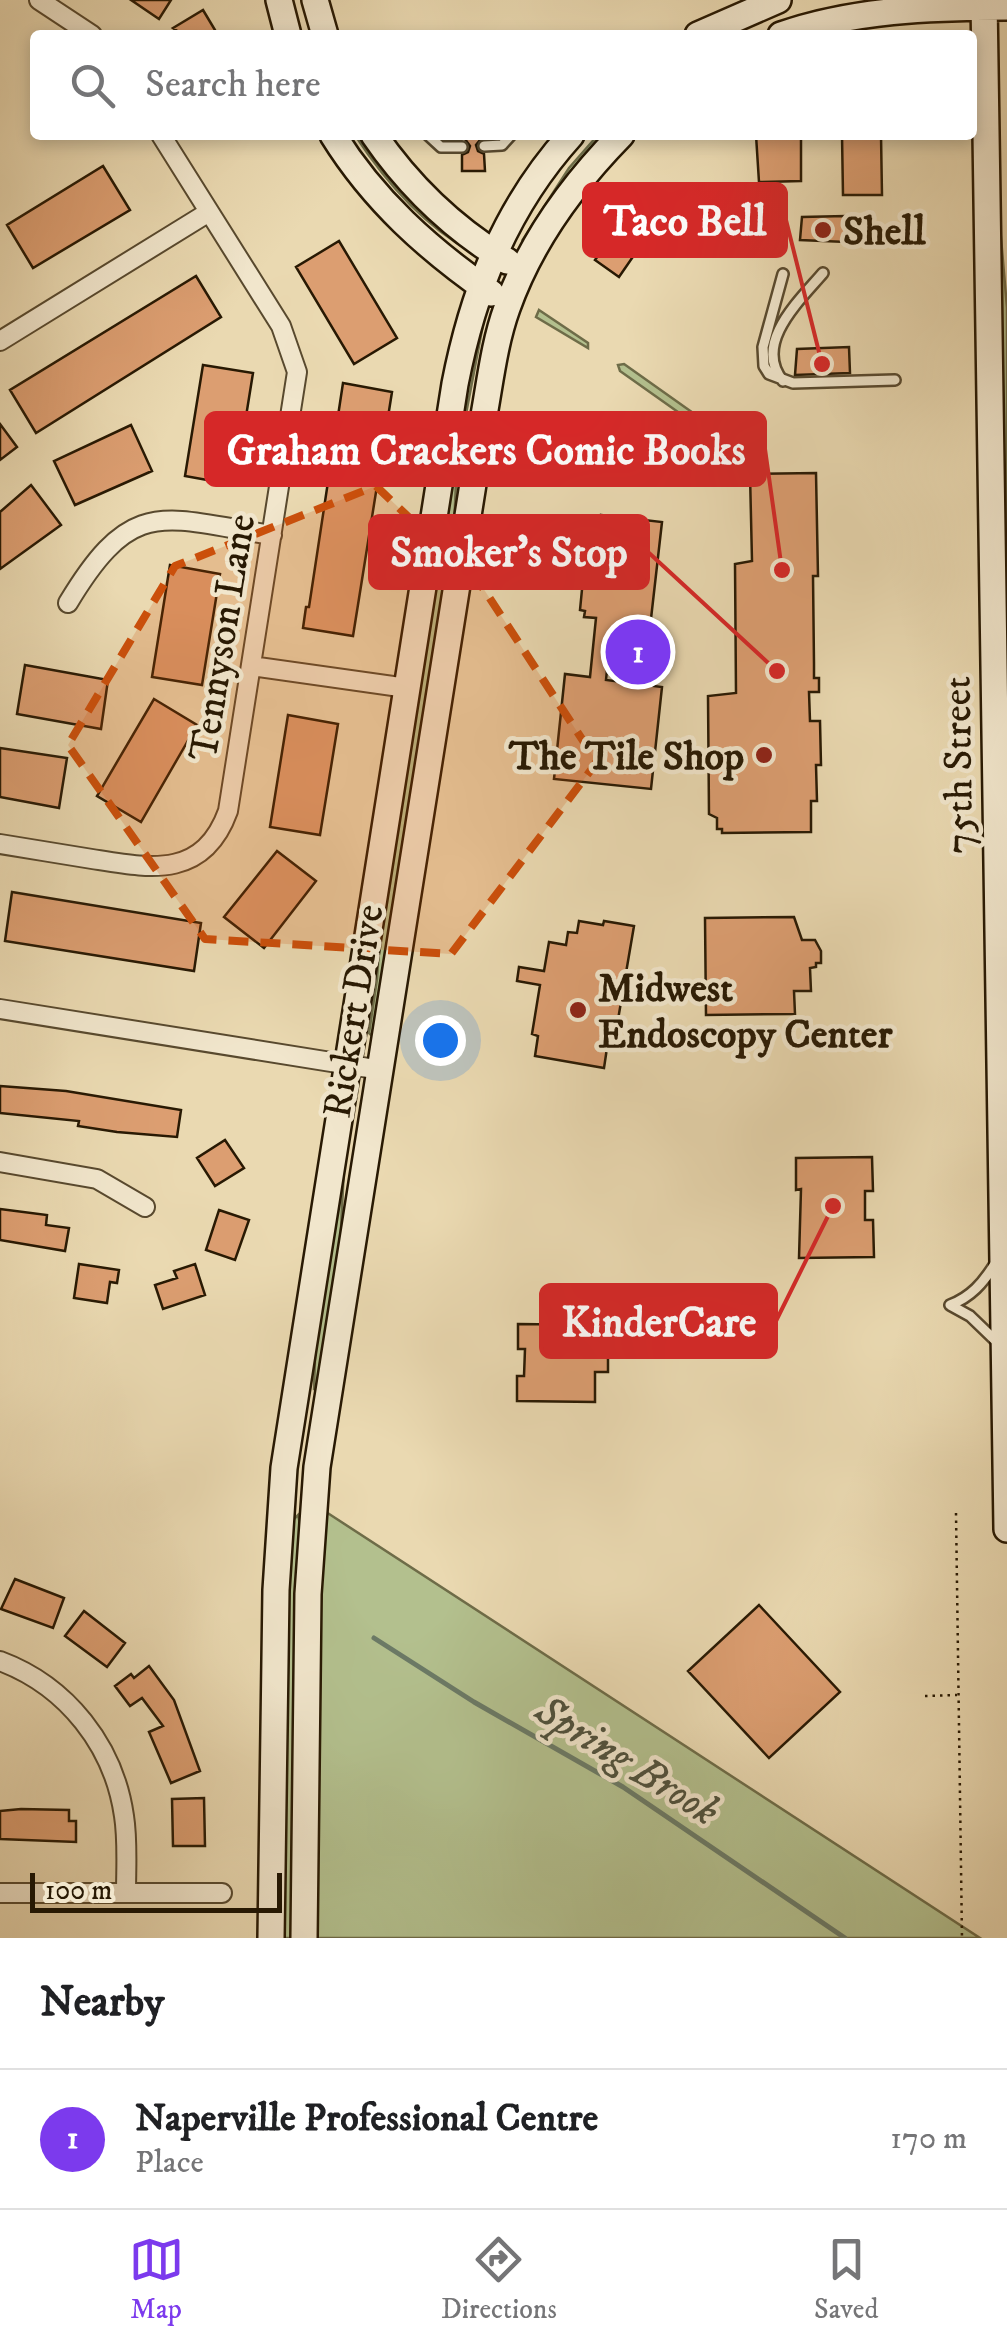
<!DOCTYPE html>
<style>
body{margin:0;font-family:"IM FELL DW Pica",serif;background:#f2f2f2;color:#202124}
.scale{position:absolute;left:30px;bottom:25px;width:252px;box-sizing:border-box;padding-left:10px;border:5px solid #281903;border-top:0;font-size:28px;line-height:35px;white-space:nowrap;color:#281903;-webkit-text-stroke:8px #f1e6cc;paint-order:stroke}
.you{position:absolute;left:440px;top:1040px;width:35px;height:35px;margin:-25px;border:8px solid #fff;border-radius:50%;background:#1a73e8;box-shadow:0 0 0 15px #1a73e833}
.badge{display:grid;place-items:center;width:65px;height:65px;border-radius:50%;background:#7c3aed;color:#fff;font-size:32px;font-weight:700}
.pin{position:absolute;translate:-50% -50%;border:5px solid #fff;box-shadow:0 2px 10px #0006}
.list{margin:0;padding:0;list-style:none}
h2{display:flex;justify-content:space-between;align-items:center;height:130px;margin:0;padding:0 40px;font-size:42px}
h2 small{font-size:32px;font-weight:400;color:#757577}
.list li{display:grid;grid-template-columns:65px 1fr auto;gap:30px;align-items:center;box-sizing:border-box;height:140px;padding:0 40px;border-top:2px solid #e0e0e0}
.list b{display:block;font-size:38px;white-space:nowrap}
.list p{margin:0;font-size:32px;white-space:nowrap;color:#757577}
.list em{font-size:32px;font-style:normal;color:#757577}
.icon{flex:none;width:55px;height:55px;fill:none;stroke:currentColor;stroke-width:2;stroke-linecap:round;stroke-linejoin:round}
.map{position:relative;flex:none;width:1007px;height:1938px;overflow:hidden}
.search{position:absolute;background:#fff;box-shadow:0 5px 15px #0003;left:30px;right:30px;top:30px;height:110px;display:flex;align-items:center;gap:25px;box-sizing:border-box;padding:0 35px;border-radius:10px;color:#757577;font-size:38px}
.sheet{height:270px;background:#fff}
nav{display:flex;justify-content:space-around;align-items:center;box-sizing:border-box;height:140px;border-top:2px solid #e0e0e0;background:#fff;font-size:28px;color:#757577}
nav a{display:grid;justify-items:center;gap:5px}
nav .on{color:#7c3aed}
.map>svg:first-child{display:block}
</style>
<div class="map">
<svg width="1007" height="1938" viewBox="0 0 1007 1938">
<rect width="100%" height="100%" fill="#ead9b1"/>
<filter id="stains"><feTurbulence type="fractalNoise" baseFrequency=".002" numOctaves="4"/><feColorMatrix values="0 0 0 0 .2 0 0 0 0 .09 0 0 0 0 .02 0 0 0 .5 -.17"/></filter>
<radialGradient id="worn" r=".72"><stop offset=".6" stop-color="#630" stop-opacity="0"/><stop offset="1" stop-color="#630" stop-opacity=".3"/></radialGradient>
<path fill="#b3c08e" stroke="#6e6c48" stroke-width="2.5" d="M355,135H361L370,149L470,251C422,224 385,181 355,135Z
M598,135H607L522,241L569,168Z
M1001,238L1007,308V984L996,240Z
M486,309L457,461L453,549L372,1036L369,1033L377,979L383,886L469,356Z
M539,310L588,343V348L536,317Z
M624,364L703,420L708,424L707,429H702L620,371L618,365Z
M353,1109L344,1168L340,1248L317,1389H314L317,1300Z
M323,1510L980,1938H317L320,1579Z
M298,1515L300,1524L296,1603L293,1938H280L285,1573L291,1522Z"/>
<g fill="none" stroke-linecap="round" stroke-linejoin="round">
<path stroke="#6b7a66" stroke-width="5" d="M374,1638L474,1702L623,1787L845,1938"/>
</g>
<path fill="#dc9e71" stroke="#281903" stroke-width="2.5" d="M131,0H171L159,19Z
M203,10L218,35H183L173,28Z
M462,135H484L476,145L478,151L484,154L485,171H462V155L468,152L470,146Z
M756,135H801V181L759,182Z
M842,135H881L882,195H843Z
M103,166L130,210L33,268L7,225Z
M630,206L643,215L648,207L661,216L619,277L595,260L608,242L605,241L610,230Z
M845,216L846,242L800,240L802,217Z
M339,241L397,338L354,364L296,267Z
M196,276L221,317L36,433L10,390Z
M849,347L850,373L795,375L797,349Z
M203,365L253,373L235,485L185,476Z
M343,383L392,392L353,636L303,628L306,607H309Z
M0,424L17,447L0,460Z
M131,425L152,471L75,505L54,461Z
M816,473L818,576H813L814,664V678H819V692H809L810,721H820L821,765H816L817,801H811V832L722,833V829H717V818L709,814L708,696L736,693L735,564L752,561L750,474Z
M31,485L61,525L0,569V512Z
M601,515L662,522L647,654L609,650L606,680L662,687L651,789L554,779L565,674L590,677L596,618L584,617L585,611L580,610L584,569L592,570L595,565Z
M170,565L220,574L202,685L152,677Z
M25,665L108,680L101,729L17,714Z
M154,699L197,725L141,822L97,796Z
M288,715L338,724L320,835L270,827Z
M0,748L67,758L59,808L0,797Z
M277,851L316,881L264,948L224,917Z
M12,892L201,923L194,971L5,941Z
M794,917L802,940H815L821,951V963H816V967L810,968L811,991H794L795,1014L706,1015L705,918Z
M579,921L603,925L604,921L634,926L613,1049L607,1048L604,1068L535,1056L538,1036L532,1034L540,985L517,981L519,967L544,971L549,942L566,945L568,932L577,933Z
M0,1086L66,1091L181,1110L177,1137L117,1132L78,1126L79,1121L0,1113Z
M225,1140L244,1168L215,1186L197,1158Z
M872,1157L873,1191H865V1220H873L874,1257L799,1258L801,1189L796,1190V1158Z
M0,1209L47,1215L46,1225L69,1228L65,1251L0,1240Z
M219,1210L249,1220L235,1260L206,1250Z
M79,1264L119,1270L117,1283L110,1282L107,1303L74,1298Z
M195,1264L205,1295L163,1309L155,1285L177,1278L174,1271Z
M518,1324L596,1325V1354H608V1372H595V1402L517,1401V1376H524L525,1349H518Z
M15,1579L64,1598L53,1628L1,1609Z
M759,1605L840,1692L769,1758L688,1671Z
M84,1611L125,1643L107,1667L65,1636Z
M149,1666L174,1700L200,1771L171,1783L149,1732L163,1726L142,1698L130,1706L115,1686L131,1674L134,1678Z
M204,1798L205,1846H173L172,1799Z
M21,1809L69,1810V1821H76V1842L0,1839V1811Z"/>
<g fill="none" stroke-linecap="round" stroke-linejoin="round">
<defs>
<path id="lane" d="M428,135L441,147H462
M484,146L502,145L511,135
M783,274L763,347L764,366L769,374L793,383L895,380
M783,381C752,344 800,300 823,273
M950,1305C971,1297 983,1283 995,1264
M950,1305L970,1316L998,1343"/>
<path id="street" d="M39,0L92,35
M0,341L209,212
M68,603C133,495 162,518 272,535
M251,666L407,688
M0,844C31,849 61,854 92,859C149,868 203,880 228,811L297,372L281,326L161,135
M0,1009L381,1070
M0,1162L97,1179L145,1207
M0,1661C67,1686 114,1746 124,1816C128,1841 126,1868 126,1893
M0,1893H222"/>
<path id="secondary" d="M279,0L288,35
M315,0L325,35
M984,0L1007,1529
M698,35L778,0
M781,35C853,10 931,7 1007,7
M333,135C374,201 428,249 491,293
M374,135C409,186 454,229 507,261
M271,1938L276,1590L284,1468L455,384C473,291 506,207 571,135
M304,1938L308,1594L317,1467L483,421C490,383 494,344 507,308C530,243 573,184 621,135"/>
</defs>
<use href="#lane" stroke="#58492e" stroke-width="14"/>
<use href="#street" stroke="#58492e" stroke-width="22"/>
<use href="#secondary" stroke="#281903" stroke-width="30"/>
<path stroke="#281903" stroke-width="2.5" stroke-dasharray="2.5 5" stroke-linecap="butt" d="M956,1513L962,1938
M925,1696L957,1695"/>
<use href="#lane" stroke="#f1e6cc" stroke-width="9"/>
<use href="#street" stroke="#f1e6cc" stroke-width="18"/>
<use href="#secondary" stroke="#f1e6cc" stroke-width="25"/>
</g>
<path fill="#cb4f0b" fill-opacity="0.2" stroke="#cb4f0b" stroke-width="8" stroke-dasharray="20 12" stroke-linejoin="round" d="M376,486L483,588L597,762L451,954L205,939L68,745L175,566Z"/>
<g fill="#8f2418" stroke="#f1e6cc" stroke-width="4">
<circle cx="823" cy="230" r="10"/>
<circle cx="764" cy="755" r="10"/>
<circle cx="578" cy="1010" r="10"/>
</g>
<g text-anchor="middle" stroke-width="9" stroke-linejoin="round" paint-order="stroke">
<g font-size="40" font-weight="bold" fill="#281903" stroke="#f1e6cc" text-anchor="start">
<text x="843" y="244">Shell</text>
<text x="744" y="769" text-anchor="end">The Tile Shop</text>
<text x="598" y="1001">Midwest<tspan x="598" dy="46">Endoscopy Center</tspan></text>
</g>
<g font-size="40" fill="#281903" stroke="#f1e6cc">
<text transform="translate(221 637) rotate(-81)" y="14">Tennyson Lane</text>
<text transform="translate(957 765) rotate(-91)" y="14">75th Street</text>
<text transform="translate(352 1011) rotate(-81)" y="14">Rickert Drive</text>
</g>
<g font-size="42" font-style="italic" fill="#4f513d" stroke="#f1e6cc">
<text transform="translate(628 1759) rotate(32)" y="15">Spring Brook</text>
</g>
</g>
<path fill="none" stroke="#d62828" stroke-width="4" d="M822 364L786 220M782 570L765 449M777 671L648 552M833 1206L776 1321"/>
<g fill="#d62828" stroke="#f1e6cc" stroke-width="4">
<circle cx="822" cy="364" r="10"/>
<circle cx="782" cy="570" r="10"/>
<circle cx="777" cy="671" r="10"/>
<circle cx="833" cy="1206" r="10"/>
</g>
<g fill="#d62828" stroke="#d62828" stroke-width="4">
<rect x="584" y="184" width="202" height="72" rx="10"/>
<rect x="206" y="413" width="559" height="72" rx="10"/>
<rect x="370" y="516" width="278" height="72" rx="10"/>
<rect x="541" y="1285" width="235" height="72" rx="10"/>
</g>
<g font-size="42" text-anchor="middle" font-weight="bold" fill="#fff">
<text x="685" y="235">Taco Bell</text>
<text x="486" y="464">Graham Crackers Comic Books</text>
<text x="509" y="566">Smoker's Stop</text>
<text x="659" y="1336">KinderCare</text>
</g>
<rect width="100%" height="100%" filter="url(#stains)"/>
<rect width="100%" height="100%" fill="url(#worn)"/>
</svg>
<div class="scale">100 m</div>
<div class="you"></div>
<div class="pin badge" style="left:638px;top:652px">1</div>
<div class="search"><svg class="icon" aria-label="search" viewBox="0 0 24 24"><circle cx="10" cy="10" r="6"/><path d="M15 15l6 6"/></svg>Search here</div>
</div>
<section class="sheet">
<h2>Nearby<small></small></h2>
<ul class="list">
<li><span class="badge">1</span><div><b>Naperville Professional Centre</b><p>Place</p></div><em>170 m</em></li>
</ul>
</section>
<nav>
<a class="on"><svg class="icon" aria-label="map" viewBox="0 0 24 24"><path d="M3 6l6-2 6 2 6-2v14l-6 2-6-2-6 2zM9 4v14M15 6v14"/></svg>Map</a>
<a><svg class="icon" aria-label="directions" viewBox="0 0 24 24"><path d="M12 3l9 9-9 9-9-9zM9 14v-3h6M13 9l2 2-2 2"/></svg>Directions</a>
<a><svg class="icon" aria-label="saved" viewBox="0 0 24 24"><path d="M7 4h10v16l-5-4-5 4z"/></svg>Saved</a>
</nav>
